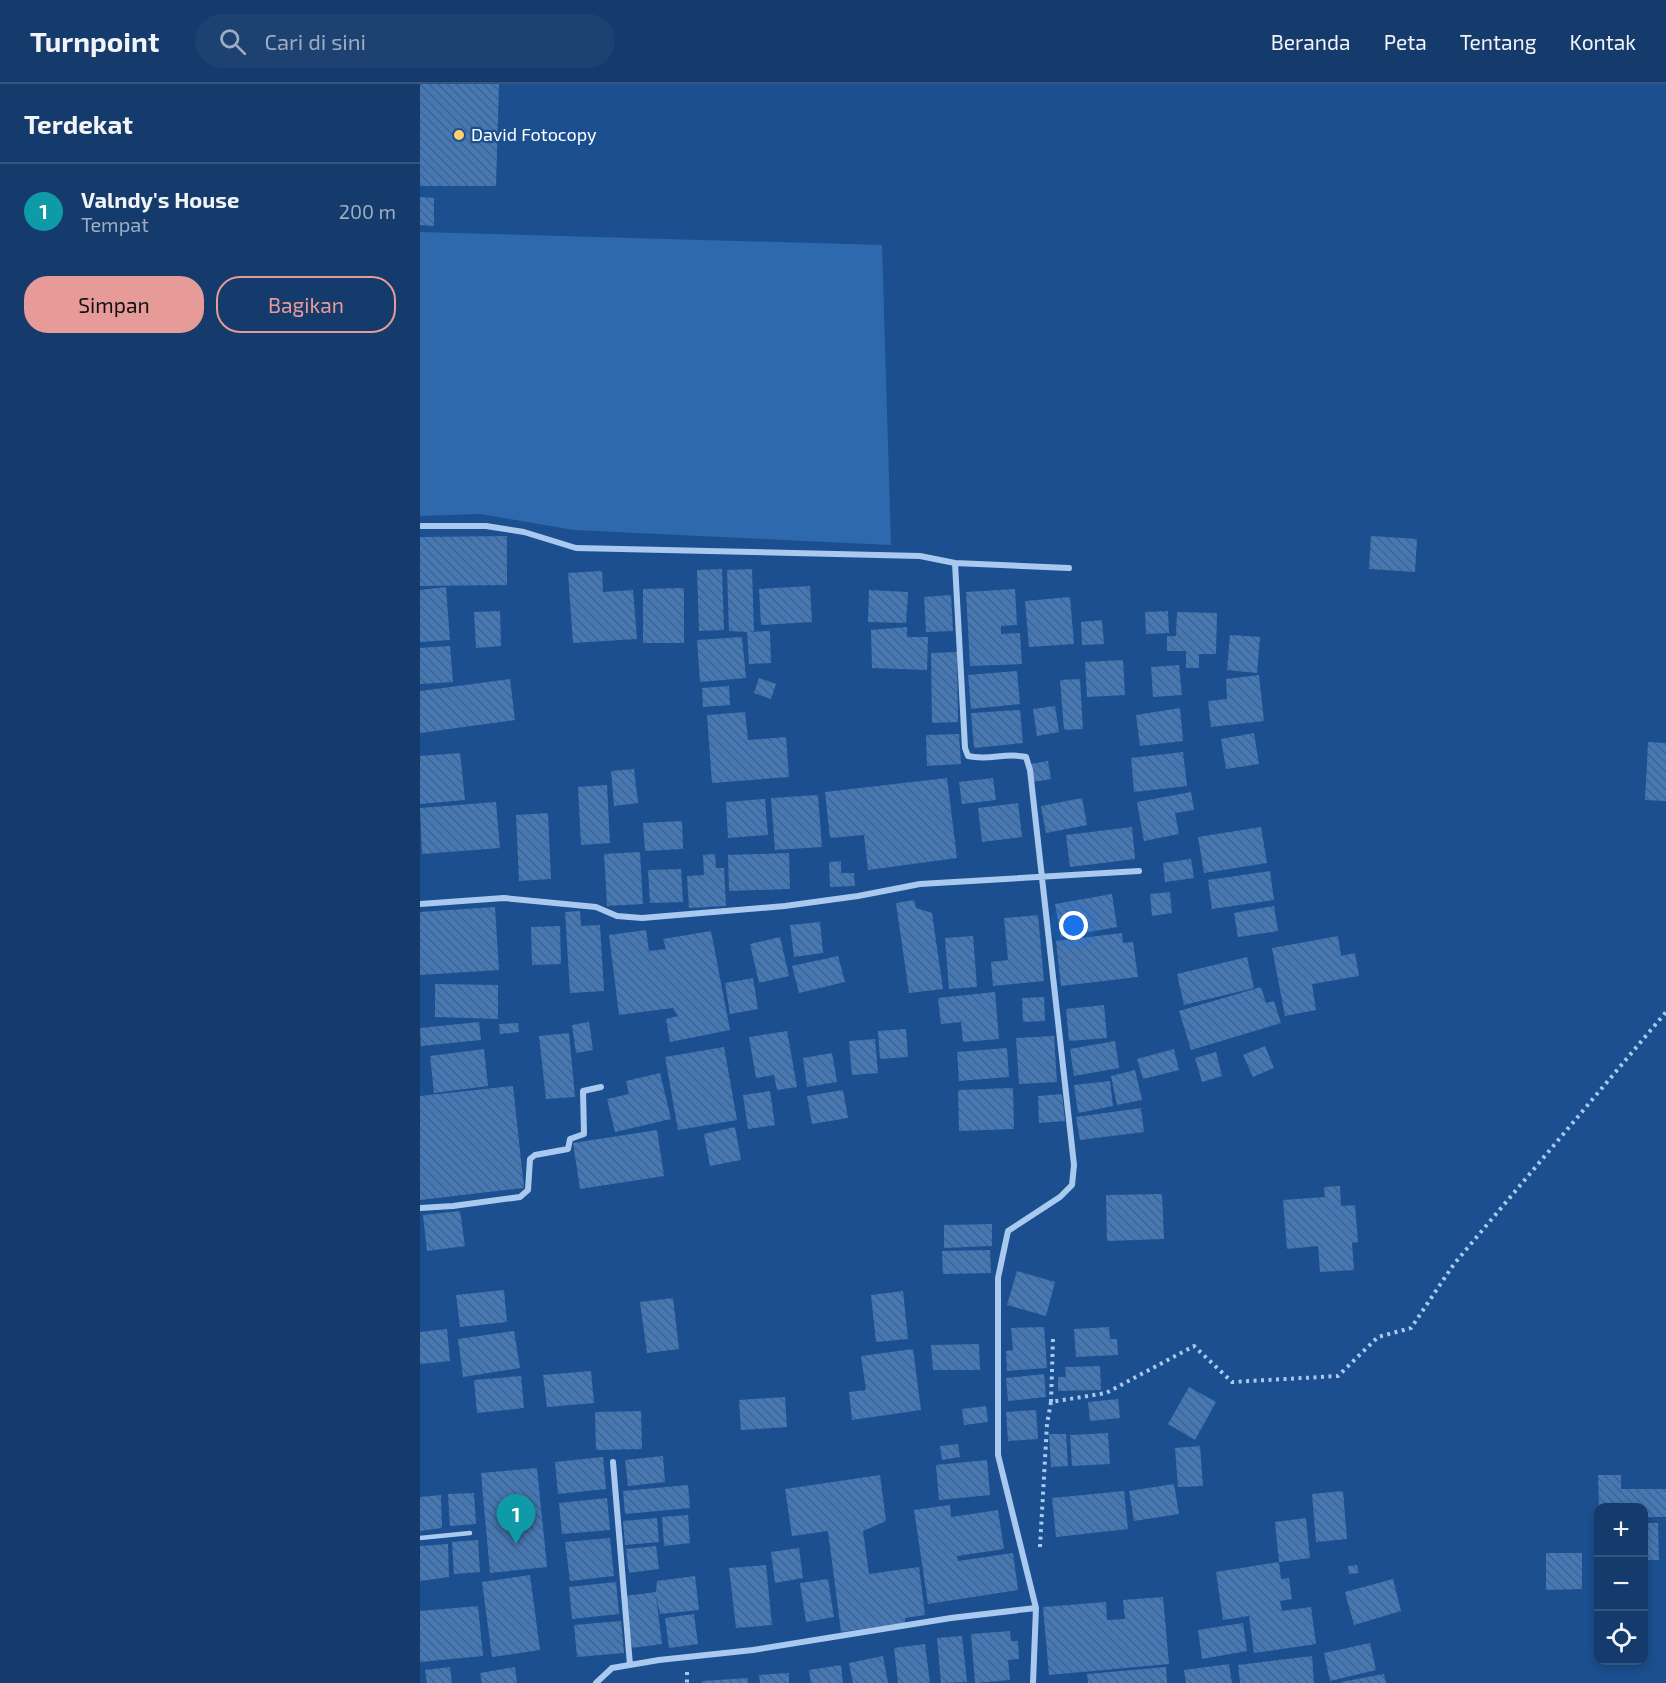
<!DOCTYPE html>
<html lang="id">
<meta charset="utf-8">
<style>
body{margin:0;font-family:"Exo 2",sans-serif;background:#1d4271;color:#f1f3f6}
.controls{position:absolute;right:18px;bottom:18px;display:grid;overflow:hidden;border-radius:12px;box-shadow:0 3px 9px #0003}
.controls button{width:54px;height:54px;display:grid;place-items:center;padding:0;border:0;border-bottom:2px solid #33557e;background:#143b6b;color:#f1f3f6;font:30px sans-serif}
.you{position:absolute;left:654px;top:842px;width:21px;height:21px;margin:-15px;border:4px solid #fff;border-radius:50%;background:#1a73e8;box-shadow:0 0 0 9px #1a73e833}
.badge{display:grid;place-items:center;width:39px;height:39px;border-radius:50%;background:#e69b98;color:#fff;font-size:20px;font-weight:700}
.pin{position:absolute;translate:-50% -50px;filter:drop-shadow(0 2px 3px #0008)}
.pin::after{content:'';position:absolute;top:32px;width:21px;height:18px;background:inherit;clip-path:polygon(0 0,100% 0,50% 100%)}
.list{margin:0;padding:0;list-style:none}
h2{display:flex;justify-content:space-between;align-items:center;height:78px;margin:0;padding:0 24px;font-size:26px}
h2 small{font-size:20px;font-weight:400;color:#9dadc1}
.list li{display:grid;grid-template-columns:39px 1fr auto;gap:18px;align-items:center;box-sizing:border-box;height:96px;padding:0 24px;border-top:2px solid #33557e}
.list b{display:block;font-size:22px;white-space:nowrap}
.list p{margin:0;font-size:20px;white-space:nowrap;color:#9dadc1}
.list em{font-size:20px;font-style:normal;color:#9dadc1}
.actions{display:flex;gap:12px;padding:18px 24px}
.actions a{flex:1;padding:14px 0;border:2px solid #e69b98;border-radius:24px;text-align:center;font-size:21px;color:#e69b98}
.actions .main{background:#e69b98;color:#111}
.icon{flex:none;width:33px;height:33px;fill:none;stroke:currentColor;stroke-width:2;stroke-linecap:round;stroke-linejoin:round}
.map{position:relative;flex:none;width:1246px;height:1599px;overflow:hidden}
header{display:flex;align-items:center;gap:36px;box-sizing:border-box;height:84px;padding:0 30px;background:#143b6b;border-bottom:2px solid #33557e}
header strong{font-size:28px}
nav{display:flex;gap:33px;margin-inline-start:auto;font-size:21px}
.search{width:420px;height:54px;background:#1d4271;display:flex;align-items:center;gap:15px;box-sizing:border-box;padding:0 21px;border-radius:33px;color:#9dadc1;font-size:22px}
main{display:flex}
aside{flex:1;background:#143b6b}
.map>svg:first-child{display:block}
</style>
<header>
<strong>Turnpoint</strong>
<div class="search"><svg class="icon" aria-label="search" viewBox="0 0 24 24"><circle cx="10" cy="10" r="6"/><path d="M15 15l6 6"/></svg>Cari di sini</div>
<nav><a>Beranda</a><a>Peta</a><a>Tentang</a><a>Kontak</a></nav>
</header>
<main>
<aside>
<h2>Terdekat<small></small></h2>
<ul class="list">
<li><span class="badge" style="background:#0f9aa8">1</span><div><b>Valndy's House</b><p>Tempat</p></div><em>200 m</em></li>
</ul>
<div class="actions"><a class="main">Simpan</a><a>Bagikan</a></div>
</aside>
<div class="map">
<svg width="1246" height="1599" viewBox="0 0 1246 1599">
<defs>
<pattern id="building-back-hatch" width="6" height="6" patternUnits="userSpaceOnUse" patternTransform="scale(1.5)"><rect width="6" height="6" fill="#4478b7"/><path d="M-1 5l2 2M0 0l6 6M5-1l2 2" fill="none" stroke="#486282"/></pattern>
</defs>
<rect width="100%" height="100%" fill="#1b4f8f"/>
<path fill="#2e69ad" d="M0,148L462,161L471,461L154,446L60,430L0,432Z"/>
<path fill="url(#building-back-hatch)" d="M0,0H79L76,102H0Z
M0,113L14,114V142L0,141Z
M87,452V501L0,502V453Z
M951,452L997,455L995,488L949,485Z
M302,485L304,546L279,547L277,486Z
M332,485L334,547L327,548L350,547L351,579L329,580L327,548L309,547L307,486Z
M182,487L183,508L213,506L217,555L153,559L148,489Z
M390,502L392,538L341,541L339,505Z
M26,503L30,556L0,558V506Z
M264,504V559H223V505Z
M595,505L597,541L581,542V550L600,549L602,580L550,582L546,508Z
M449,506L488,508L486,539L448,538Z
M531,511L533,547L506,548L504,513Z
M650,513L654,560L609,563L605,517Z
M80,527L81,562L56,564L54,528Z
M748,527L749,549L726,550L725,528Z
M757,528L797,529L796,570H779V584H766V567H747V552H756Z
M682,536L684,560L662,561L661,538Z
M487,543V553H508L507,586L452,584L451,546Z
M810,551L840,553L837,589L807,586Z
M322,553L326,594L280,598L277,556Z
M30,562L33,598L0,600V564Z
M537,568L538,638L512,639L511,569Z
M703,576L705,611L667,613L665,578Z
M759,581L762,611L733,613L731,583Z
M597,587L600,620L551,625L548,591Z
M839,591L844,637L791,643L788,617L807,615L806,595Z
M339,594L356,600L351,615L334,609Z
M90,595L95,636L0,649V607Z
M660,595L663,645L644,646L640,596Z
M309,602L310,621L283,623L282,604Z
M635,622L639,648L617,652L613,625Z
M760,624L763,657L720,662L716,631Z
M600,626L603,659L554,664L551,629Z
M325,628L328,656L366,653L369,693L292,699L287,631Z
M834,649L839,680L806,685L801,655Z
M539,650L541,680L507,682L506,651Z
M1228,658L1246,659V717L1225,716Z
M763,668L767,702L714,708L711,674Z
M40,669L45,716L0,720V672Z
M628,677L631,695L613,698L611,680Z
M214,685L218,719L194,722L191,687Z
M527,694L537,774L448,786L444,751L410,754L405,708Z
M573,694L576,716L542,720L539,698Z
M187,701L190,759L161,761L158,703Z
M771,708L774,726L755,729L759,750L724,757L717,718Z
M398,711L402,763L355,766L351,714Z
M662,714L667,741L626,749L621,722Z
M345,715L348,751L308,754L306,718Z
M76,718L80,764L2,770L0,724Z
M598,719L602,753L562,758L558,724Z
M128,729L131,795L99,797L96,731Z
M262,737L263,765L225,767L223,739Z
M712,743L715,775L650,783L646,751Z
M841,743L847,779L784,789L778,753Z
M220,768L223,820L187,822L184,770Z
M369,769L370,805L309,807L308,771Z
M295,770L296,784H304L306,822L269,824L267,792L284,791L283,771Z
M771,775L774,794L745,798L743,779Z
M421,777V789H434L435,802L410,803L409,778Z
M261,785L263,818L230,819L228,786Z
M850,787L854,816L792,825L788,796Z
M750,808L752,829L732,832L730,810Z
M692,810L697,843L641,853L635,820Z
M494,816L496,824L512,829L523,905L489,909L476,819Z
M854,822L858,847L818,853L814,829Z
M75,823L79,886L0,891V828Z
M160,827L161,842L180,841L184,907L150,909L145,828Z
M618,831L624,897L573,902L571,878L588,876L584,834Z
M400,838L403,869L374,873L370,841Z
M140,842L141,880L112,881L111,843Z
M226,846L229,867L246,865L243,855L291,847L310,946L250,958L246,935L258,932L253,924L199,931L189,851Z
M702,849L703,859L713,858L718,893L641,902L636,857Z
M553,852L557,903L529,905L525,854Z
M918,852L921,872L935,869L939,892L892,900L896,926L865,932L852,864Z
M360,853L369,892L339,899L330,860Z
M418,872L425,898L379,909L372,882Z
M827,873L834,904L764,921L757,890Z
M333,894L338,925L310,930L305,899Z
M15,900L78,901V935L15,933Z
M841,903L846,919L854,917L861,939L771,966L759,927Z
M575,908L579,955L543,958L541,938L521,940L518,914Z
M624,913L625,937L603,938L602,914Z
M684,921L687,954L649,957L646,925Z
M59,938L61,956L1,962L0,944Z
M169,938L173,966L156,969L152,941Z
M98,939L99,948L80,950L79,940Z
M486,945L488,973L460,975L458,947Z
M367,947L377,1003L357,1006L354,991L336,994L329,953Z
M149,949L155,1013L126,1015L119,952Z
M634,952L637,998L599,1000L596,954Z
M455,955L458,989L432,991L429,957Z
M695,957L699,984L654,992L650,965Z
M845,962L854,984L833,993L823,971Z
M304,963L317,1036L258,1046L245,973Z
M587,964L589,993L539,997L537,968Z
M64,965L68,1002L14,1009L10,972Z
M754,965L759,986L723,995L717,975Z
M796,968L802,992L782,998L775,974Z
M412,969L417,998L387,1003L383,974Z
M715,986L722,1016L697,1021L691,992Z
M240,989L251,1035L195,1048L187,1015L209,1010L206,997Z
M690,997L693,1022L658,1029L654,1001Z
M93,1002L104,1104L0,1116V1012Z
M593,1004L594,1045L539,1047L538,1006Z
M423,1006L428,1034L392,1040L387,1012Z
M350,1007L355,1041L328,1045L323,1011Z
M642,1010L645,1037L619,1039L618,1012Z
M721,1024L724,1048L660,1056L656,1033Z
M315,1043L321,1076L290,1082L284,1050Z
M237,1046L244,1092L160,1105L153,1059Z
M920,1102L921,1122L935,1121L938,1158L932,1159L934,1186L900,1188L898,1162L867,1165L863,1116L905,1113L904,1103Z
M742,1110L744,1155L687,1157L686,1111Z
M40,1127L45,1162L7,1167L3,1131Z
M572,1140V1162L524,1164V1141Z
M570,1166L571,1189L523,1190L522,1167Z
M597,1187L635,1198L626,1232L587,1221Z
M84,1206L87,1238L40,1243L36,1211Z
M483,1207L488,1255L456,1258L451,1211Z
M253,1214L259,1265L227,1269L220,1218Z
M624,1243L627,1284L587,1287L586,1267L593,1266L591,1244Z
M689,1243L690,1255H697L698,1271L656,1273L654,1245Z
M27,1245L30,1277L0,1280V1248Z
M94,1247L100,1284L43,1293L38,1255Z
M559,1260L560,1286H513L511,1261Z
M493,1265L501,1326L432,1336L429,1308L446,1306L441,1272Z
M680,1282L681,1306L638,1307V1293H646L645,1283Z
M171,1287L174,1319L127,1323L123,1291Z
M624,1290L626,1313L588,1317L586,1294Z
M101,1292L104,1324L57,1329L54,1296Z
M769,1303L796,1318L775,1356L748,1340Z
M365,1313L367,1343L321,1346L319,1316Z
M698,1315L700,1334L670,1337L668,1318Z
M566,1322L568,1338L544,1341L542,1325Z
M616,1326L618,1355L588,1357L586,1328Z
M221,1327L222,1365L176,1366L175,1328Z
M688,1349L690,1380L652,1382L650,1351Z
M629,1350H646L648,1382L631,1383Z
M538,1360L540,1373L522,1376L520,1362Z
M780,1362L783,1402L758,1403L755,1364Z
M243,1372L245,1398L208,1402L205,1376Z
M183,1373L186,1405L138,1410L135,1378Z
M567,1376L570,1411L519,1416L516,1381Z
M117,1384L127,1483L70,1489L61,1389Z
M460,1391L466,1437L443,1447L449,1490L499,1483L505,1531L485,1534V1539L421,1548L408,1447L372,1452L365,1405Z
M1178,1391H1201V1405H1246V1433H1224V1424H1179Z
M754,1400L759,1430L714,1437L709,1407Z
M268,1401L270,1424L205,1430L203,1407Z
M704,1407L708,1445L636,1453L632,1414Z
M923,1407L927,1455L896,1458L892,1410Z
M54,1409L56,1440L30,1442L28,1410Z
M21,1411L22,1444L0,1447V1413Z
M187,1414L190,1446L142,1450L139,1419Z
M530,1421L531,1433L578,1426L584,1465L537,1472L538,1477L593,1469L598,1506L508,1520L494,1426Z
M268,1431L270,1459L244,1462L242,1433Z
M237,1434L239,1458L205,1461L203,1437Z
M886,1434L890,1474L859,1478L855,1438Z
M1224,1439H1238L1239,1476H1224Z
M190,1454L194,1492L150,1497L145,1458Z
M58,1456L60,1488L34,1490L32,1458Z
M28,1460L29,1493L0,1497V1462Z
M236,1462L239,1485L209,1489L206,1465Z
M379,1464L383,1494L355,1499L351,1468Z
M1126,1469H1162V1505L1126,1506Z
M859,1478L861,1495L869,1494L872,1515L860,1517L862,1527L891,1523L896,1560L834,1569L829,1532L803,1536L796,1488Z
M346,1481L352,1541L316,1544L309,1484Z
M937,1481L939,1489L929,1490L928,1482Z
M110,1491L120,1566L72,1573L62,1498Z
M275,1492L279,1526L240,1530L236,1512L242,1560L212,1564L205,1512L236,1508L237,1497Z
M408,1495L414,1533L386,1538L380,1499Z
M973,1495L981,1527L934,1541L925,1508Z
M196,1498L199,1530L152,1535L149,1503Z
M743,1513L749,1580L629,1591L623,1523L686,1518L687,1536L705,1535L703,1516Z
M58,1522L63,1572L0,1578V1527Z
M274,1530L278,1560L249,1564L245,1534Z
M201,1537L204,1569L157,1573L154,1541Z
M823,1539L827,1567L782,1575L778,1546Z
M590,1547L591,1557H598L599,1575L588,1576L590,1596L555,1599L551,1550Z
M542,1552L547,1598L521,1599L517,1554Z
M950,1559L956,1586L910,1597L904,1569Z
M505,1560L510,1599H478L474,1564Z
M463,1572L468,1599H433L429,1579Z
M892,1572L894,1599H820L818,1581Z
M809,1580L812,1599H766L764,1586Z
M421,1581L423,1599H391L389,1586Z
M30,1583L32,1599H7L5,1586Z
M95,1583L97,1599H62L60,1589Z
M746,1583L747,1599H668L667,1590Z
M369,1589V1599H340L339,1591Z
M964,1590L966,1599H922L921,1598Z
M328,1594V1599H282V1597Z"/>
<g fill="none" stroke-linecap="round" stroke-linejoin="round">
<path stroke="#a9c9ee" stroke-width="4" stroke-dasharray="3 4.5" stroke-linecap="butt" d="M631,1318L633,1254
M620,1463L627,1340L631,1318L686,1309L774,1262L812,1298L918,1292L958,1253L991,1244L1034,1180L1246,928
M267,1588V1599"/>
<path stroke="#a9c9ee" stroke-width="4.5" d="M0,1454L50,1449"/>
<path stroke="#a9c9ee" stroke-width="6" d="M0,442H66L104,448L156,464L500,472L535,479L649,484
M535,479L545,664L548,672C568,677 587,668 606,673L610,686L654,1081L652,1101L640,1113L588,1147L578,1194V1371L616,1524L613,1599
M0,820L84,814L176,823L197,832L222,834L365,822L438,812L500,800L719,787
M0,1124L33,1122L100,1113L108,1106L110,1075L115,1071L148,1065L150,1055L164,1050L163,1007L181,1003
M193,1378L210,1581
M176,1599L192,1584L239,1576L333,1566L531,1534L616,1524"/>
</g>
<circle fill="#ffd166" stroke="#1b4f8f" stroke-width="2" cx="39" cy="51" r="6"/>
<g text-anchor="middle" stroke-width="4.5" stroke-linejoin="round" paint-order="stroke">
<g font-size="18" fill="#fff" stroke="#1b4f8f" text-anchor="start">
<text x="51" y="57">David Fotocopy</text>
</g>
</g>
</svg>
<div class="controls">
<button>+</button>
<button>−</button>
<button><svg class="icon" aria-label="locate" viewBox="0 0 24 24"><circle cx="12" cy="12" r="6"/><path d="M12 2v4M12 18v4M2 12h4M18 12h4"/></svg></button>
</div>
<div class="you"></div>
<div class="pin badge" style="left:96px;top:1460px;background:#0f9aa8">1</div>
</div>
</main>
